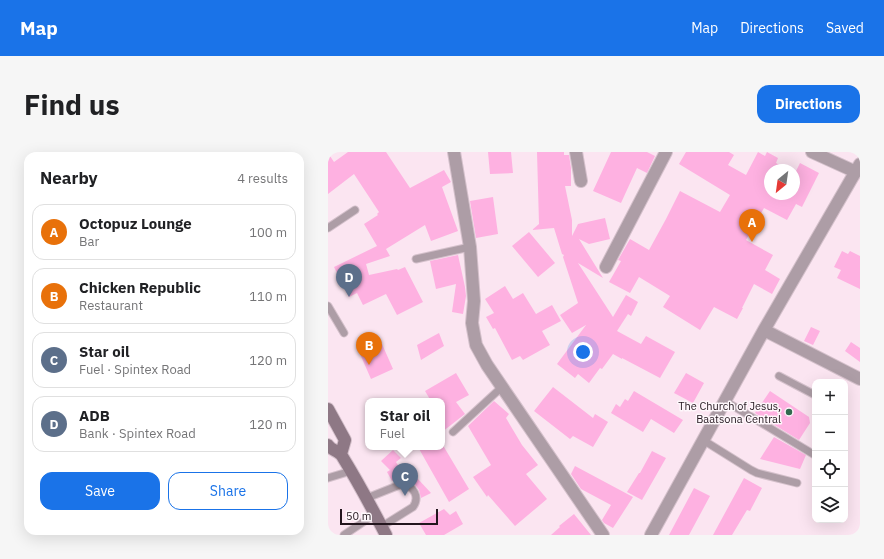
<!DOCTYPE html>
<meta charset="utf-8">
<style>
body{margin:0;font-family:"IBM Plex Sans",sans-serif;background:#f6f6f6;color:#202124}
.controls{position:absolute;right:12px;bottom:12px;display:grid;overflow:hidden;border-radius:8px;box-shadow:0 4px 16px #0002}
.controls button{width:36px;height:36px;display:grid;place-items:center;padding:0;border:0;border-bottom:1px solid #e0e0e0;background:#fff;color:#202124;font:20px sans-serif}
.compass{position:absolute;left:436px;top:12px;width:36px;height:36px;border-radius:50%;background:#fff;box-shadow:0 4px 16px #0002;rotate:209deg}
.scale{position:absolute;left:12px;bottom:10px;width:98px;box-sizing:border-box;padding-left:4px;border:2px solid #23161e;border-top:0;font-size:11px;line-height:14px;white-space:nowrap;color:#23161e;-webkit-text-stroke:3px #fef7fb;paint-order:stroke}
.you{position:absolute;left:255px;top:200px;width:14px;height:14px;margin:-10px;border:3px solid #fff;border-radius:50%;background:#1a73e8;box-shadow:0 0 0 6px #1a73e833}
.badge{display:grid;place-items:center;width:26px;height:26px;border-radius:50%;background:#1a73e8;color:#fff;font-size:13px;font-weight:700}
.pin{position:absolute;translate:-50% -33px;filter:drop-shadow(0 1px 2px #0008)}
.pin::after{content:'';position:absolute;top:21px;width:14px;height:12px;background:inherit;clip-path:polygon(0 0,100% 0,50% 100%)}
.popup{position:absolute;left:37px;top:246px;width:80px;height:52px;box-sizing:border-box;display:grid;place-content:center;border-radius:8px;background:#fff;filter:drop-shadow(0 1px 3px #0005);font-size:13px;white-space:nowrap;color:#757577}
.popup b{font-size:15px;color:#202124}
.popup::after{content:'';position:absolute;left:50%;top:100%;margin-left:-8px;border:8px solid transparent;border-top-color:#fff}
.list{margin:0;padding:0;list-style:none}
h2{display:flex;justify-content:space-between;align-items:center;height:52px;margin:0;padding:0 16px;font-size:17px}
h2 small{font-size:13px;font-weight:400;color:#757577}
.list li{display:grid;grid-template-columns:26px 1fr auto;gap:12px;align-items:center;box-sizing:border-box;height:56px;margin:0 8px 8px;padding:0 8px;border:1px solid #e0e0e0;border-radius:12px}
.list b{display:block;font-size:15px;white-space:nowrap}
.list p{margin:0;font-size:13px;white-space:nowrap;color:#757577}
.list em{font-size:13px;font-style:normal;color:#757577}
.actions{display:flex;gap:8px;padding:12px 16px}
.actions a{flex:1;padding:9px 0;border:1px solid #1a73e8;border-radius:12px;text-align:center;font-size:14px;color:#1a73e8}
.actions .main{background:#1a73e8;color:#fff}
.icon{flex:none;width:22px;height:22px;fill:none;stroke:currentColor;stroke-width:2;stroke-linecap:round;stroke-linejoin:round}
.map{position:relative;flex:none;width:532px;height:383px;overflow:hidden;border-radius:12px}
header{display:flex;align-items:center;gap:24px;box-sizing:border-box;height:56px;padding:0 20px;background:#1a73e8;color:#fff}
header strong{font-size:19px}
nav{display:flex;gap:22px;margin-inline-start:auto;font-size:14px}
.intro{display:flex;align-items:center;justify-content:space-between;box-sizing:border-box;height:96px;padding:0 24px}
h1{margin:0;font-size:28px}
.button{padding:10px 18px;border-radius:12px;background:#1a73e8;color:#fff;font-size:14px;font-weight:700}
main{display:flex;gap:24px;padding:0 24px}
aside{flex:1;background:#fff;border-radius:12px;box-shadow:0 4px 16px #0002}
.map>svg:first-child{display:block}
</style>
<header>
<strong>Map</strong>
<nav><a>Map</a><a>Directions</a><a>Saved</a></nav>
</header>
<div class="intro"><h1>Find us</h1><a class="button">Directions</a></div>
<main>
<aside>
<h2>Nearby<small>4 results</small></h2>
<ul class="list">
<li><span class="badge" style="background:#e8710a">A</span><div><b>Octopuz Lounge</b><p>Bar</p></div><em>100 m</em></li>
<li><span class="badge" style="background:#e8710a">B</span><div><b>Chicken Republic</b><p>Restaurant</p></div><em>110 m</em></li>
<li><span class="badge" style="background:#5c6f8a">C</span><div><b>Star oil</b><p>Fuel · Spintex Road</p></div><em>120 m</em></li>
<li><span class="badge" style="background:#5c6f8a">D</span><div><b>ADB</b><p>Bank · Spintex Road</p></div><em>120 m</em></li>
</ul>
<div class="actions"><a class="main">Save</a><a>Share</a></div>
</aside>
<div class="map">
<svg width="532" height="383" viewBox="0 0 532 383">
<rect width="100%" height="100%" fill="#fbe5f1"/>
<path fill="#feb1e1" d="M20,0H58L82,36L116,18L123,30L114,35L130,79L103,89L97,73L58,97L62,104L38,112L41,123L69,117L70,118L77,115L95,150L69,163L58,142L35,153L29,141L21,145L6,115L49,94L36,72L50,63L49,62L51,60L26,22L0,42V1L6,10Z
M160,0H183L185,21L162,22Z
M209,0H236V3H241L243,16V34H237L244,68V84L250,72L277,66L282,87L261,92L251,87L275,126L250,111L285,165L298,143L310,150L303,164L300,162L289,179L313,192L318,184L347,200L332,226L294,206V207L285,202L274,217L272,216L261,231L250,222L247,226L229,212L258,173L244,181L232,163L250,151L235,105L236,103L234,102L226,76L204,78L211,72Z
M283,0H319L327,4L319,21L309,16L293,51L265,39Z
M358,0H401L406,3L400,13L418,23L430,0L437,4L439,0L450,6L448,11L460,18H442V42H466V23L472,11L491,21L474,55L468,52L459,68L436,56L418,88L445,103L437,118L452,127L444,142L426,132L414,156H415L409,167L386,155L372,178L335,155L342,144L311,125L302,141L281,130L293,109L290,108L302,87L321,98L338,67L352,39L392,60L402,43L351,12Z
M165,45L170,82L148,86L142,49Z
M201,80L227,111L210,125L184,94Z
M514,99L520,102L522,99L532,104V137L509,126L513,118L506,115Z
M130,103L137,135L138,144L135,162L124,160L128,132L108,137L102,109Z
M177,134L185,147L195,141L208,162L224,153L233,169L214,179L222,193L195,208L192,204L184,208L167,176L165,177L158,165L166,161L157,147Z
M483,175L492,179L485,193L476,189Z
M111,181L116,194L93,208L89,193Z
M523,190L532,196V210L517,199Z
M54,192L65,217L43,227L32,202Z
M128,221L141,243L128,250L137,262L114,280V249H103L97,239Z
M358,221L376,231L365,251L346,241Z
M225,235L265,266L267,262L280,270L265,295L245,284L242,287L206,259Z
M306,239L355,268L346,281L323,267L315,280L283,261L288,252L292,255L297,247L300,249Z
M442,239L481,265L482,271L471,288L427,261Z
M166,249L181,262L178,266L194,293L210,313L198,322L219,347L187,374L160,343L159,345L145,325L163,313L140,274Z
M446,285L478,303L472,317L432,307Z
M90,295H116L141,337L121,350Z
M65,298L73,306L68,310L79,328L75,327L70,328L69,326L64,329L59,320L62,318L53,309Z
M324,299L338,306L314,348L299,340L311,321H312Z
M247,314L305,345L285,376L276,371L274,368L283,353L253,337L243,322Z
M416,326L434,336L422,359L419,358L404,383H385Z
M90,327L103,341L93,346L91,338L88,334L84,330Z
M366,336L382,344L361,383H341Z
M116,357L122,363L128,359L135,372L116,383H98L91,371Z
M246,362L263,383H223L232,375L231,374Z"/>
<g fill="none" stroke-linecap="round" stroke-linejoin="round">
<defs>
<path id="lane" d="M0,76L27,58
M88,107L142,95
M0,154L16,181
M451,224L487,243
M397,249L485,302L487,303
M125,280L174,235
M375,288L423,318L429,321L469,331
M0,326L23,319
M39,346L74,332C86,334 92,345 85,355L53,375
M16,383L47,362"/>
<path id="street" d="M126,0L142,95L146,149L144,171L148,193L159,213L275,383
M248,0L253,29
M484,0L528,20
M278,115L338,0
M436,178L532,227
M323,383L436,178L532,12"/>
<path id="secondary" d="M0,257L17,288L13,302
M0,293C3,298 11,299 14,304C30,330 44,356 58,383"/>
</defs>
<use href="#lane" stroke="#d4c0cb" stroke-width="9"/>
<use href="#street" stroke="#d4c0cb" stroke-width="14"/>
<use href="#secondary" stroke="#d4c0cb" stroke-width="14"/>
<use href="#lane" stroke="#ad9da6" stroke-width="7"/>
<use href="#street" stroke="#ad9da6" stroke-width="12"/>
<use href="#secondary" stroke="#8e7885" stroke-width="12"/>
</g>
<circle fill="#32694f" stroke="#fef7fb" stroke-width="1.5" cx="461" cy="260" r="4"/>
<g text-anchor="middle" stroke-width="3" stroke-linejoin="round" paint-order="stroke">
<g font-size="11" fill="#23161e" stroke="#fef7fb" text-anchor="end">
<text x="453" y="258">The Church of Jesus,<tspan x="453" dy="13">Baatsona Central</tspan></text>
</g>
</g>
</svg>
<div class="controls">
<button>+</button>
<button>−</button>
<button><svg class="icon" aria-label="locate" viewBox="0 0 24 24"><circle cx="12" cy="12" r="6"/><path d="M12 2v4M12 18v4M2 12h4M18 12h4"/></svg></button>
<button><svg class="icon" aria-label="layers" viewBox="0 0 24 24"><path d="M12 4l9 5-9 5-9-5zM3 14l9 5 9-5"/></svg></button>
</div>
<svg class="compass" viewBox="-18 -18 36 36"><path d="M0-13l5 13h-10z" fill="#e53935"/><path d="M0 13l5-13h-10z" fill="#757577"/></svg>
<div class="scale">50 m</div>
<div class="you"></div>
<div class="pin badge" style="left:424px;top:90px;background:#e8710a">A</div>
<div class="pin badge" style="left:41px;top:213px;background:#e8710a">B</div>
<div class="pin badge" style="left:77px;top:344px;background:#5c6f8a">C</div>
<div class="popup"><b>Star oil</b>Fuel</div>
<div class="pin badge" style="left:21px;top:145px;background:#5c6f8a">D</div>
</div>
</main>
